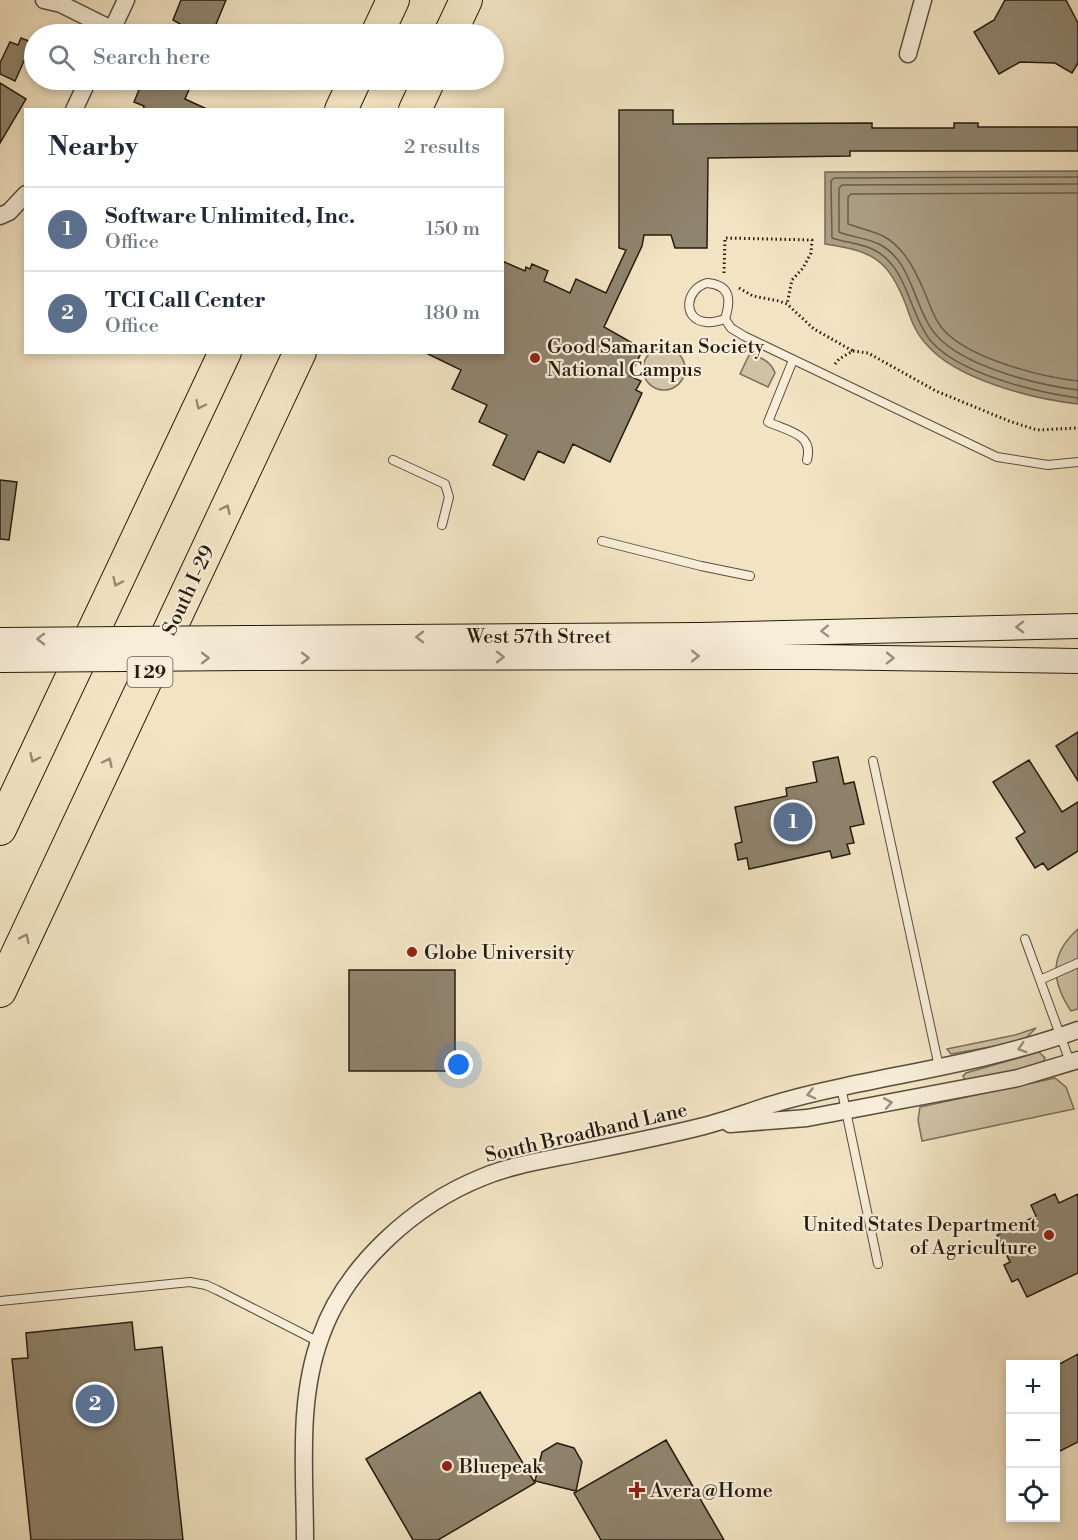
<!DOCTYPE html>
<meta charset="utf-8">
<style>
body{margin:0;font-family:"Libre Bodoni",serif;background:#f6f6f7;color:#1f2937}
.controls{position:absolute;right:18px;bottom:18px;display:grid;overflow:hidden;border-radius:0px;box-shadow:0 3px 9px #0003}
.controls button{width:54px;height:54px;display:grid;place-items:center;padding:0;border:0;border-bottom:2px solid #e0e1e3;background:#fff;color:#1f2937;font:30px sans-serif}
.you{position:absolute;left:459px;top:1065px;width:21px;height:21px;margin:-15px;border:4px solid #fff;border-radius:50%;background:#1a73e8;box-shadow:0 0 0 9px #1a73e833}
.badge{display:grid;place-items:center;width:39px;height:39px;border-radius:50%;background:#8f2418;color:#fff;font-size:20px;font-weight:700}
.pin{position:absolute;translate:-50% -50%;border:3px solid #fff;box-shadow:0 2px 6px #0006}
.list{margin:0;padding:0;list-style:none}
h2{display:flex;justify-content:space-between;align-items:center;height:78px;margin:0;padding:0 24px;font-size:26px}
h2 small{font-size:20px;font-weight:400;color:#747a83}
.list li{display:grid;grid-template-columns:39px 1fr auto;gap:18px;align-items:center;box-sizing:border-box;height:84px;padding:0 24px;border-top:2px solid #e0e1e3}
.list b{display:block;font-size:22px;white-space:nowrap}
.list p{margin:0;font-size:20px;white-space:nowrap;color:#747a83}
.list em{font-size:20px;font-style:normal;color:#747a83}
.icon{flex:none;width:33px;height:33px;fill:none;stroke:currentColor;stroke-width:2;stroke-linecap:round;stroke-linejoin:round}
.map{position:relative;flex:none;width:1078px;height:1540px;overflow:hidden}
.search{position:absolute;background:#fff;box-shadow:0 3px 9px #0003;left:24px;top:24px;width:480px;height:66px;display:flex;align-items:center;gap:15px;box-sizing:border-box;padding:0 21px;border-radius:33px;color:#747a83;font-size:22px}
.panel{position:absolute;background:#fff;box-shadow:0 3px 9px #0003;left:24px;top:108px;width:480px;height:246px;border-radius:0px}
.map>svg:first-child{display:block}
</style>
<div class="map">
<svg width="1078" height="1540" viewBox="0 0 1078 1540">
<rect width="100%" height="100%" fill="#f2e4c3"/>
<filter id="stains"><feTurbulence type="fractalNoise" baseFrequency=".00333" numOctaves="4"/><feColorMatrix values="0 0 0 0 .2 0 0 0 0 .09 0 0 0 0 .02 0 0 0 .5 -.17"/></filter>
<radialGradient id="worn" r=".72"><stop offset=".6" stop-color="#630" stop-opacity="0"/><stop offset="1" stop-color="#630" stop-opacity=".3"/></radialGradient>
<path fill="#cfc2a5" stroke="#7a6f5b" stroke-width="1.5" d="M643 369a21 21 0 1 1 42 0a21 21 0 1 1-42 0Z
M750,353C761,358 771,361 775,373L768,387L740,374Z
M1078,929V1009L1071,1011C1050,979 1050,954 1078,929Z
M1036,1028L1023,1041L951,1054L947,1049L1015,1035Z
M1039,1052L1045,1058L1042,1065L969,1081L965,1080L963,1076L966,1073Z
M1055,1078L1066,1087L1074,1109L922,1141L918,1120L920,1107Z"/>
<path fill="#aca086" stroke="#766b57" stroke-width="1.5" d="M1078,171V404C1034,399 957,380 927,345C916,334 911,320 906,305C888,259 873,251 825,244V172Z"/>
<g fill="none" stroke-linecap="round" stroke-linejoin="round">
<path stroke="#685e4c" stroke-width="1.5" d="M1078,177L834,178L831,181L832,238C846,243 862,243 876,251C908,269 909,313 930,340C958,374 1036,392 1078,398
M1078,184L842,185L839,188V232C852,237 866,238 879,244C914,262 913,309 937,336C965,367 1038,385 1078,390
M1078,193L851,194L848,197V224C859,228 872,231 883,236C904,247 915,270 924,291C930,304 933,317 942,328C966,358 1041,377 1078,381"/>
</g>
<path fill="#8f846e" stroke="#241c11" stroke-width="1.5" d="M181,0H226L212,34H176L180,24L173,20Z
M1005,0H1066L1078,23V63L1072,73L1055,63L1020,62L999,74L974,32L994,20Z
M21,38L34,43V65L24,61L15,81L0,74V63L10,42L18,45Z
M143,80H193L185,99L209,110H143L144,106L134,102Z
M0,83L26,99L0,143Z
M619,110H673V124L872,123V128H954V123H978V127H1078V151H850V156L708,158L707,248H675L671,235H644L642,246L604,327L643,349L630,376L641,381L636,390L642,393L610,462L573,444L564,463L538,451L524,480L493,465L507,435L479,422L487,405L452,389L461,370L424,352H502V261L525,271L526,267L530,269L532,264L548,271L544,281L570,293L576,279L606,293L626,250L619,248Z
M0,480L17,482L9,540L0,539Z
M1078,732V781L1056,746Z
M838,757L844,784L854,782L864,824L850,827L854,843L847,844L850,854L832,858L830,851L749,869L747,858L738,860L735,844L742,842L735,807L787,796L786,788L817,782L813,762Z
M1029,760L1062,812L1078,802V851L1048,870L1043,863L1035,868L1016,838L1025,832L993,782Z
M349,970H455V1071H349Z
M1055,1194L1059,1203L1078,1194V1273L1027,1297L1018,1279L1012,1282L1004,1265L1010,1262L997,1235L1036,1216L1031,1205Z
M132,1322L135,1350L162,1347L183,1540H31L12,1359L28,1358L26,1333Z
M1078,1354V1442L1056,1453V1366Z
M480,1392L535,1483L438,1540H413L366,1459Z
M666,1440L724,1540H601L574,1493Z
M557,1443L574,1448L582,1462L576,1491L535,1481L542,1452Z"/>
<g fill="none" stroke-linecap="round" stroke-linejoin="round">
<defs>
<path id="service" d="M707,283C731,285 731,300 725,319C719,321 713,323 706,322C682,320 685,289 707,283Z
M725,319L731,328L744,336L997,457L1048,465L1078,462
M793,360L768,422C788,431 814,434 807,460
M393,460L445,484L449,497L442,525
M602,541L701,566L750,576
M873,761L939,1067
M1025,939L1070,1062
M1040,980L1078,963
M841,1087L878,1264
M0,1301L190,1282L206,1285L217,1290L319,1342"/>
<path id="minor" d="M44,0L61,4L113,30
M110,34L126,0
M908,54L923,0
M74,110L88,80
M0,216L9,212L26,194
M730,1124L807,1118L1018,1078L1078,1060
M305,1540C305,1472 297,1400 321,1336C346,1265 415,1204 483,1177C507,1167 534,1162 559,1157C608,1147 657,1138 704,1126C727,1120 748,1112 770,1105C793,1098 818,1092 842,1087C921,1070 1001,1058 1078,1030"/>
<path id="secondary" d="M247,638L699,635L1078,626
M247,658L815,657L1078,661"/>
<path id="motorway" d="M377,34L393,0
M450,34L466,0
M341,110L355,80
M415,110L429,80
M0,829L225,352
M0,991L300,352"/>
</defs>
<use href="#service" stroke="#584e3e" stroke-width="10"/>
<use href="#minor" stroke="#584e3e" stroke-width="19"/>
<use href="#secondary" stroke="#241c11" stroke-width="26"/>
<use href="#motorway" stroke="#241c11" stroke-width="34"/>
<path stroke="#241c11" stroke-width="3" stroke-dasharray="1.5 3" stroke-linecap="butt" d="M724,273L725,238L812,240L811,253L803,268L792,280L787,304
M739,288L753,296L779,301L787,304L814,329L853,351
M835,364L839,359L853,351L868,353L936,391L1009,421L1037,430L1078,428"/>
<use href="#service" stroke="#f7edd8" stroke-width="8"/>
<use href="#minor" stroke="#f7edd8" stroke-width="16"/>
<use href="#secondary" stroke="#f7edd8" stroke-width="24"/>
<use href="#motorway" stroke="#f2e4c3" stroke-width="32"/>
<defs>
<path id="secondary-bridge" d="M0,640L247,638
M0,660L247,658"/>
</defs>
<use href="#secondary-bridge" stroke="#241c11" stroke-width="26" stroke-linecap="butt"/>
<use href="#secondary-bridge" stroke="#f7edd8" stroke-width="24"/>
</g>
<defs><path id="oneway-chevron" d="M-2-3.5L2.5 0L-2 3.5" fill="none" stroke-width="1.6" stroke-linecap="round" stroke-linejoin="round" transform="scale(1.5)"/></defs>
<g stroke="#958a73">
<use href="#oneway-chevron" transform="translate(200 405) rotate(115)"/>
<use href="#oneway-chevron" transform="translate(226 509) rotate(-65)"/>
<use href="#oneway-chevron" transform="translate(117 582) rotate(115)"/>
<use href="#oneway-chevron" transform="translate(34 758) rotate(115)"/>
<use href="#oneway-chevron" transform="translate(108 762) rotate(-65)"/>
<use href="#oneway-chevron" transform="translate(25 938) rotate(-65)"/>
</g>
<g stroke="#988f7e">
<use href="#oneway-chevron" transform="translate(1020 627) rotate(179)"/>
<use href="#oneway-chevron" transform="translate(825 631) rotate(178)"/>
<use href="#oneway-chevron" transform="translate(420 637) rotate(180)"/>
<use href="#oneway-chevron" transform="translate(41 639) rotate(180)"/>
<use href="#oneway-chevron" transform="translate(695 656)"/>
<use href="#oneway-chevron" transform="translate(500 657)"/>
<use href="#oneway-chevron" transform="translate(205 658)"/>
<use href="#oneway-chevron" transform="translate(305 658)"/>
<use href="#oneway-chevron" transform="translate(890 658) rotate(1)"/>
<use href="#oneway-chevron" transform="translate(1022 1048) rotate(163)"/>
<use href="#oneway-chevron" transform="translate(811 1094) rotate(166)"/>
<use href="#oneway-chevron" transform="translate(888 1103) rotate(-10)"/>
</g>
<g fill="#8f2418" stroke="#f7edd8" stroke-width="2">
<circle cx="535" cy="358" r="6"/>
<circle cx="412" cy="952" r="6"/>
<circle cx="1049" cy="1235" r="6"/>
<circle cx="447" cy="1466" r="6"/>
<path d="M634 1481h6v6h6v6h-6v6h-6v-6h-6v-6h6z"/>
</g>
<g text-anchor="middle" stroke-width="4.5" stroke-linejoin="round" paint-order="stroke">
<rect fill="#f7edd8" stroke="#635b4d" stroke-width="1.5" x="127.5" y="657" width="45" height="30" rx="4.5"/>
<g font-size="18" font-weight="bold" fill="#241c11">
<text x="150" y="678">I 29</text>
</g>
<g font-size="20" fill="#241c11" stroke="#f7edd8" text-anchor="start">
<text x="547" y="353">Good Samaritan Society<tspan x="547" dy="23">National Campus</tspan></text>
<text x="424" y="959">Globe University</text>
<text x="1037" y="1231" text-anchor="end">United States Department<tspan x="1037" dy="23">of Agriculture</tspan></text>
<text x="459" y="1473">Bluepeak</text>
<text x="650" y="1497">Avera@Home</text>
</g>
<g font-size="20" fill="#241c11" stroke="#f7edd8">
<text transform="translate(188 590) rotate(-65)" y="7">South I-29</text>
<text x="539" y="643">West 57th Street</text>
<text transform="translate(586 1132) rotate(-13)" y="7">South Broadband Lane</text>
</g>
</g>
<rect width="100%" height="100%" filter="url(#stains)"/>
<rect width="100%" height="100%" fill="url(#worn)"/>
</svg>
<div class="controls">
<button>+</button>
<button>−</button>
<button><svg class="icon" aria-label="locate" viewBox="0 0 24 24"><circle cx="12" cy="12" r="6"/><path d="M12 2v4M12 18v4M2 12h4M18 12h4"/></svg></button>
</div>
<div class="you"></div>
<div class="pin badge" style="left:793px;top:822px;background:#5c6f8a">1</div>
<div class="pin badge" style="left:95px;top:1404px;background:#5c6f8a">2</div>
<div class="search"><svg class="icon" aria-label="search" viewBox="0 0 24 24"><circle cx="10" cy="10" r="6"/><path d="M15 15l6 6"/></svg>Search here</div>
<section class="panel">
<h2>Nearby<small>2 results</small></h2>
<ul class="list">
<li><span class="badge" style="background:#5c6f8a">1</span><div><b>Software Unlimited, Inc.</b><p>Office</p></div><em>150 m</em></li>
<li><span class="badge" style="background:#5c6f8a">2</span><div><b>TCI Call Center</b><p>Office</p></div><em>180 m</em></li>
</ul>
</section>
</div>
